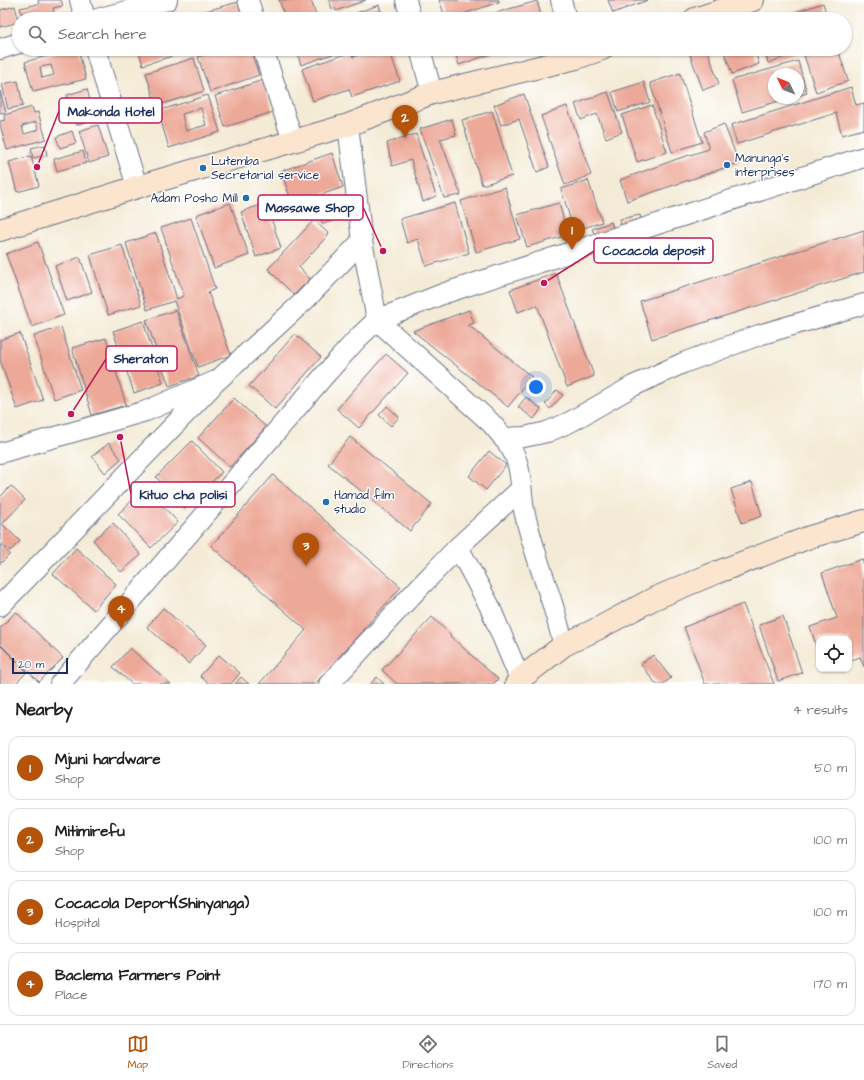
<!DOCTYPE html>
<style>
body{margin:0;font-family:"Architects Daughter",sans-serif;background:#f2f2f2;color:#202124}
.controls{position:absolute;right:12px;bottom:12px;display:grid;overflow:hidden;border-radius:8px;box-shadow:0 1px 3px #0004}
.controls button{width:36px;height:36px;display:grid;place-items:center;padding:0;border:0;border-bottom:1px solid #e0e0e0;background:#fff;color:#202124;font:20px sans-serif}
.compass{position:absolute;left:768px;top:68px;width:36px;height:36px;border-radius:50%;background:#fff;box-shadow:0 1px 3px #0004;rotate:313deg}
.scale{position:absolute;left:12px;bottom:10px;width:56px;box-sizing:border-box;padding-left:4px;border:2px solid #1b2f5e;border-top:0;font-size:11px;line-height:14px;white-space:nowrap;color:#1b2f5e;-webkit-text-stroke:3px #fff;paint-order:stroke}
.you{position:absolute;left:536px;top:387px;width:14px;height:14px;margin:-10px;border:3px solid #fff;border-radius:50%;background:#1a73e8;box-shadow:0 0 0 6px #1a73e833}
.badge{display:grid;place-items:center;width:26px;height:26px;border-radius:50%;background:#b45309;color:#fff;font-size:13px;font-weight:700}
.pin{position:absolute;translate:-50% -33px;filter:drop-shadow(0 1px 2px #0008)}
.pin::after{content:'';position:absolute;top:21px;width:14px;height:12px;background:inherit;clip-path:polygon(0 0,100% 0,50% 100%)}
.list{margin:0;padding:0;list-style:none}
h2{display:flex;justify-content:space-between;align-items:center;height:52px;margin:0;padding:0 16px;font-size:17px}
h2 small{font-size:13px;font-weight:400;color:#757577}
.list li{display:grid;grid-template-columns:26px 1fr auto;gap:12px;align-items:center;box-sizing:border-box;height:64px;margin:0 8px 8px;padding:0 8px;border:1px solid #e0e0e0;border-radius:12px}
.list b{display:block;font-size:15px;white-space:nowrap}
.list p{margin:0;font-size:13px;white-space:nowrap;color:#757577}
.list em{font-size:13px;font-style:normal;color:#757577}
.icon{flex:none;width:22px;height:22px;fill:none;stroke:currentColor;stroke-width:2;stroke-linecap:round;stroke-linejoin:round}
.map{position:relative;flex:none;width:864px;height:684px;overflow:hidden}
.search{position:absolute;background:#fff;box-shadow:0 1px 3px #0004;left:12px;right:12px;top:12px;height:44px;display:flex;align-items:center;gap:10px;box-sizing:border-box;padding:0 14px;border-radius:22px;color:#757577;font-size:15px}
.sheet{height:340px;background:#fff}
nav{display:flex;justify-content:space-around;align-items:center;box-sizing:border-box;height:56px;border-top:1px solid #e0e0e0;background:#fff;font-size:11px;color:#757577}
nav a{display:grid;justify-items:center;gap:2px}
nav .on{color:#b45309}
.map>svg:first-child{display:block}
</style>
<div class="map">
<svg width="864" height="684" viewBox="0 0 864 684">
<rect width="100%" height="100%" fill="#fff"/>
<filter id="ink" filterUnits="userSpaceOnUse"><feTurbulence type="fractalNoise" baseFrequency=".025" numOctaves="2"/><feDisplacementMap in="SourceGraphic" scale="8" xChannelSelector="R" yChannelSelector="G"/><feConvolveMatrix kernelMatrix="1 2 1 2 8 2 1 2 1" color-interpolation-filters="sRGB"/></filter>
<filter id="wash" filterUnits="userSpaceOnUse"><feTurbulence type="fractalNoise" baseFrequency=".012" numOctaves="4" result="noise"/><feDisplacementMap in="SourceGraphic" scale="16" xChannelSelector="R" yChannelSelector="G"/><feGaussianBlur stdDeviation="0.9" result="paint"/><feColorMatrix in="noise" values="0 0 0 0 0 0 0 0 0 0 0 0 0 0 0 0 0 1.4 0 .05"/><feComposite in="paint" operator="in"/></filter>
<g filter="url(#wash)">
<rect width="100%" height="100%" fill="#f4ebd6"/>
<g id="blocks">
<path fill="#eda998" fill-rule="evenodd" d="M38,0H61L63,6L53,8L54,12L23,19L20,8L39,4Z
M279,0H311L316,15L306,19H286Z
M329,0H366L336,11L335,8L332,9Z
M439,0H499V2L449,19H446Z
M608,0H648L613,13Z
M537,1L542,19H479L488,15Z
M238,2L243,19H189L188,16Z
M823,3L828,19H792L790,14Z
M379,5L383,19H331L340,16L341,18Z
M15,6L19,22L0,27V10Z
M72,49H78L86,79L33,92L25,62ZM51,65L54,75L42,78L40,67Z
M138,49H195L143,65Z
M220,49H250L259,75L210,92L198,57Z
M296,49H347L301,65Z
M376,49H389L400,81L352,97L349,89L313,101L302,69L351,52L353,57Z
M454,49H505L459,65Z
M696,49H707L719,84L703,90L689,52Z
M723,49H754L759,64L732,74Z
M764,49H798L799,52L768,63Z
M802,49H838L848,81L816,92Z
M194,58L204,91L156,106L146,73Z
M798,61L807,93L798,96V74H774V98H789L742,112L732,80Z
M680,73L702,142L672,152L650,83Z
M263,80L273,112L225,127L215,96Z
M18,81L23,106L8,109L2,84Z
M644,82L650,102L618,112L612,92Z
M851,87L856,105L864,103V129L842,135L836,113L737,144L731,125Z
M87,89L95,119L76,125L67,95Z
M0,91L6,112L0,113Z
M608,92L622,132L606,138L597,114L581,120L575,104Z
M524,94L549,167L537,172L519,119L501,125L494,105Z
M208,95L220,132L169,148L158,111ZM201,108L206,125L186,131L182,114Z
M652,105L667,152L637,162L622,115Z
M567,106L591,175L565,185L541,116Z
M32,107L34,113L38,112L46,139L7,150L0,125V121L5,120L4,115ZM36,122L38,130L24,134L22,126Z
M492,111L512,176L482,185L462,120Z
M452,119L456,135L440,139L461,195L444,198L420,129Z
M724,124L739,163L627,201L620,180L677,159L709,149L704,132Z
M98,125L108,157L89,163L79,131Z
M72,131L76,143L60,148L56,137Z
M416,134L436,196L423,202L411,160L392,166L387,143Z
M45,145L47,155L33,158L31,148Z
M83,151L86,163L57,171L54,159Z
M332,153L343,187L293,205L281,171Z
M31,156L39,186L17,192L9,162Z
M588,180L602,222L574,231L561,189Z
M505,187L520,239L476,252L461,201Z
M330,198L332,222L322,223L320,199Z
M230,203L249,255L214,268L196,215Z
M266,203L281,248L256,257L241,212Z
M455,203L469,253L426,266L418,239L407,243L400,219Z
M559,203L568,235L527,247L517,215Z
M640,215L642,224L621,228L620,219Z
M191,218L215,289L208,292L231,355L198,367L174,301L147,310L126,243L156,233L177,299L184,296L161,228Z
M314,220L329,234L299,267L310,279L294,295L268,269Z
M611,222L614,230L596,237L592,229Z
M864,230V272L652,339L640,301Z
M38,242L64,315L32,327L6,254Z
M122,245L141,305L108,315L90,255Z
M80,257L92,292L67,301L55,266Z
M556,273L594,376L567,387L537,305L518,312L510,290Z
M176,310L199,376L169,386L146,320Z
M469,310L474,323L468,325L532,377L508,407L413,331Z
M143,321L163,383L134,393L113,331Z
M61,327L81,390L54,399L34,336Z
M20,333L43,400L17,409L0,360V340Z
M295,334L321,357L275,409L249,386Z
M106,338L126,405L92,415L72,348Z
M386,354L408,373L359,428L337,409Z
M557,390L563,395L550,409L545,404Z
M526,397L541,409L534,419L518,407Z
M234,398L266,427L230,467L198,438Z
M387,406L399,417L391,426L379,415Z
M350,437L432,504L410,531L328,464Z
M192,441L222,472L185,508L156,477Z
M109,443L121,459L105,473L92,456Z
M489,451L506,465L486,490L469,476Z
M273,475L401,587L315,684H259L306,630L211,546Z
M752,482L762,516L742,523L731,489Z
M11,486L25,500L2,524L20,541L10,551L0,542V497Z
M145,488L178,522L151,548L118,514Z
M113,523L141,555L121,572L93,540Z
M0,545L10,554L0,564Z
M76,548L116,584L94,610L53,574Z
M862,559L864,566V667L860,657L849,661V639H819V654L810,627L837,618L822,573Z
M743,604L774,684H705L684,627Z
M163,608L206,645L189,664L147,627Z
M16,612L63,658L39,682L0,644V628Z
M783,616L802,673L778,681L759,625Z
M432,617L451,635L450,636L498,679L493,684H397L382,670Z
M0,645L27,672L15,684H0Z
M130,648L171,684H132L113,667Z
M219,655L240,673L231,684H209L200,676Z
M653,655L671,678L663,684H656L641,664Z
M241,677L249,684H235Z
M377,677L384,684H370Z"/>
</g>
</g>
<g filter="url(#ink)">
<use href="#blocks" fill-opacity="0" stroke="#677188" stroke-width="1"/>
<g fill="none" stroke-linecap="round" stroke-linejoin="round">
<defs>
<path id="street" d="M80,0L85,19
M248,0L254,19
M406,0L411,19
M561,0L566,19
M97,19L167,0
M0,49L19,43
M95,49L137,187
M263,49L293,141
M420,49L432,93
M348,125L362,241L377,320L490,422C499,432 512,446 516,459C522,475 521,493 524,510C531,543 543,574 553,606C557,619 560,632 564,645
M503,438L524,437L547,432L570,422L633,386L683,363L759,335L864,304
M0,453L146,411L218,380L304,301L362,241
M458,547L489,605L520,679
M0,606L211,387
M60,684L323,377L357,339L377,320L445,293L864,157
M329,684L412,595L458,547L521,489"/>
<path id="secondary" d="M695,19L753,0
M0,230L137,187L348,125L432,93L576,58L602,49
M516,684L520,679L564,645L599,628L653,599L710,575L810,537L864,521"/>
</defs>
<use href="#street" stroke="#677188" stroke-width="22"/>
<use href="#secondary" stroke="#677188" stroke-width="24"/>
<use href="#street" stroke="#fff" stroke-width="20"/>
<use href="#secondary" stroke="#fbe5cf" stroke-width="22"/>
</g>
</g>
<g fill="#1f6fb2" stroke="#fff" stroke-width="1.5">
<circle cx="727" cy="165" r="4"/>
<circle cx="203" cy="168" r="4"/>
<circle cx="246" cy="198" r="4"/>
<circle cx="326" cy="502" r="4"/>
</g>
<g text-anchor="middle" stroke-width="3" stroke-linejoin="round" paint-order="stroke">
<g font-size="12" fill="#1b2f5e" stroke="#fff" text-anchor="start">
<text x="735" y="162">Manunga's<tspan x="735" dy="14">interprises</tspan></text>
<text x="211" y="165">Lutemba<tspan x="211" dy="14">Secretarial service</tspan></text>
<text x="238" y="202" text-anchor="end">Adam Posho Mill</text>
<text x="334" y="499">Hamad film<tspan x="334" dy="14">studio</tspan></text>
</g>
</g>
<path fill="none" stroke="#c2185b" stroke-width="1.5" d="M37 167L59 111M383 251L363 207M544 283L594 251M71 414L106 359M120 437L131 494"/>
<g fill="#c2185b" stroke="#fff" stroke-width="1.5">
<circle cx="37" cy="167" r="4"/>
<circle cx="383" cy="251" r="4"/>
<circle cx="544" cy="283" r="4"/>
<circle cx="71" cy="414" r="4"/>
<circle cx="120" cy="437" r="4"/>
</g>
<g fill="#fff" stroke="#c2185b" stroke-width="1.5">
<rect x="59" y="98" width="103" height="25" rx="4"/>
<rect x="258" y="195" width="105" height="25" rx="4"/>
<rect x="594" y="238" width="119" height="25" rx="4"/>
<rect x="106" y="346" width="71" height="25" rx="4"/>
<rect x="131" y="482" width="104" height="25" rx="4"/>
</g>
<g font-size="13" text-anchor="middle" font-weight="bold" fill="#1b2f5e">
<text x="111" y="116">Makonda Hotel</text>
<text x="310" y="212">Massawe Shop</text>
<text x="654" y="255">Cocacola deposit</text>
<text x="141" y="363">Sheraton</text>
<text x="183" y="499">Kituo cha polisi</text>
</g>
</svg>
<div class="controls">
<button><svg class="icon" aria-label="locate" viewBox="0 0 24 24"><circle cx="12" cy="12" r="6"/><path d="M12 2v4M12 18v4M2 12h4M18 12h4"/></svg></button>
</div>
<svg class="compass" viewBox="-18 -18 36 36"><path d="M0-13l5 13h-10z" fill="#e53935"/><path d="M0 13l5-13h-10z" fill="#757577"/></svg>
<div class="scale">20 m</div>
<div class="you"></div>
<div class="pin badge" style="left:572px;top:250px">1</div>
<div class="pin badge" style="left:405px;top:138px">2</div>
<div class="pin badge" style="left:306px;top:566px">3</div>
<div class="pin badge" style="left:121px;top:629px">4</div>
<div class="search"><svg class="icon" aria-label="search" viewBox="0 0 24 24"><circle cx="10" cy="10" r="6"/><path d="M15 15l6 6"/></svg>Search here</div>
</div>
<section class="sheet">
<h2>Nearby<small>4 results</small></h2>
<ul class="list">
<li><span class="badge">1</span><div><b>Mjuni hardware</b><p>Shop</p></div><em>50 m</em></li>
<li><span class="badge">2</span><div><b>Mitimirefu</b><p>Shop</p></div><em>100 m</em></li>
<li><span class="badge">3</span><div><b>Cocacola Deport(Shinyanga)</b><p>Hospital</p></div><em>100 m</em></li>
<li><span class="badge">4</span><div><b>Baclema Farmers Point</b><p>Place</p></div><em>170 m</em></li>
</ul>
</section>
<nav>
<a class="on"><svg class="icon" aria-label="map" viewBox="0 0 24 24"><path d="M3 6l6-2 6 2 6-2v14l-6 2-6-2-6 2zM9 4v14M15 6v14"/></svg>Map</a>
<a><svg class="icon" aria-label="directions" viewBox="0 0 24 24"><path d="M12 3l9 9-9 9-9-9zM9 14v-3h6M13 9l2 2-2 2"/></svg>Directions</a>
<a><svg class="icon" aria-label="saved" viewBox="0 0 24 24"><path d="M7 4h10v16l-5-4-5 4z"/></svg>Saved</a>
</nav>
